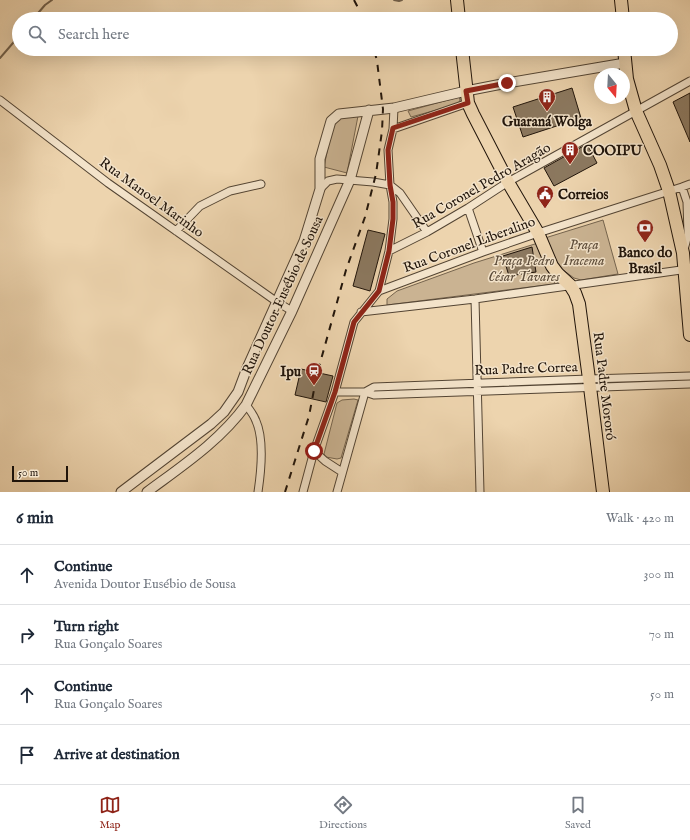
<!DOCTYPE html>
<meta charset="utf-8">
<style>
body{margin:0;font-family:"IM FELL English",serif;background:#f2f2f3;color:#1f2937}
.compass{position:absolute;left:594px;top:68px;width:36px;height:36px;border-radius:50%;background:#fff;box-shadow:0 4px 16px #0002;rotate:162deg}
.scale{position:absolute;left:12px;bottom:10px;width:56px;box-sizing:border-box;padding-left:4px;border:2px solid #20140a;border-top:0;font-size:11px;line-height:14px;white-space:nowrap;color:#20140a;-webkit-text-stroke:3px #f3e3ca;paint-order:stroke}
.stop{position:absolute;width:12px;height:12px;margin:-9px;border:3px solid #8f2418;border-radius:50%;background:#fff}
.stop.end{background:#8f2418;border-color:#fff;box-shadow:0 1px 4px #0008}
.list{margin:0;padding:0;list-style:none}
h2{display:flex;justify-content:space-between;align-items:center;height:52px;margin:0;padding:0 16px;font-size:17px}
h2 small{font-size:13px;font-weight:400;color:#747a83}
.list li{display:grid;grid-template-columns:26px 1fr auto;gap:12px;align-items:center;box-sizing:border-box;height:60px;padding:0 16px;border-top:1px solid #e0e1e3}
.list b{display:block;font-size:15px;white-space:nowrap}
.list p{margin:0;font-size:13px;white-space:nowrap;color:#747a83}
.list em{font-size:13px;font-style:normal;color:#747a83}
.icon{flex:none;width:22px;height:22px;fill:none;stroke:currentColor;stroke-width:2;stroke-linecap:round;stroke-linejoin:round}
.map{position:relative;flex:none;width:690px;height:492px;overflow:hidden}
.search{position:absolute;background:#fff;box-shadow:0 4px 16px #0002;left:12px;right:12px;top:12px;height:44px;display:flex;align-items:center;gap:10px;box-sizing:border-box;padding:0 14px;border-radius:22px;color:#747a83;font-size:15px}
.sheet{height:292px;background:#fff}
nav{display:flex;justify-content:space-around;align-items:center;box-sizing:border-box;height:56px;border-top:1px solid #e0e1e3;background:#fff;font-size:11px;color:#747a83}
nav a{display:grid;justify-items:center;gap:2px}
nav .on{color:#8f2418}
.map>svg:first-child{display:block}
</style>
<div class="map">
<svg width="690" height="492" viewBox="0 0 690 492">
<rect width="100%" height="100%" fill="#edd4ae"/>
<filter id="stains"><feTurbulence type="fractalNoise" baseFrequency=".005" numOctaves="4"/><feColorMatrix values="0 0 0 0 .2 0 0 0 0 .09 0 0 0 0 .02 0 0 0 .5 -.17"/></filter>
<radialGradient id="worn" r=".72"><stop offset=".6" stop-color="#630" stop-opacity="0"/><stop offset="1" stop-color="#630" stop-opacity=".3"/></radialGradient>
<path fill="#cab392" stroke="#75644e" d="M459,97L460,100L458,104L411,117L408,111Z
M358,116L347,173L324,167L332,128L340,118Z
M603,220L618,274L581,280L574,278L559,267L545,238Z
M538,243L549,273L555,282L554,284L387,305V299L397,291L474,263Z
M354,399L358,400L341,458L337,459L326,457L324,454L337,403L342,400Z"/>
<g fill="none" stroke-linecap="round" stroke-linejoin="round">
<path stroke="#71604b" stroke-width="2" d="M394,0L399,1L402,0
M33,19L45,5L52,0
M0,58L19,36"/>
</g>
<path fill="#8b785f" stroke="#20140a" d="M572,88L581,118L523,137L513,107Z
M690,93V142L673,102Z
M587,144L597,163L554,186L544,168Z
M368,230L385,234L370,291L353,286Z
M532,247L536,272L509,276L503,256Z
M301,369L333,376L326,402L295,395Z"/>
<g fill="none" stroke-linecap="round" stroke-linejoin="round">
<defs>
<path id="minor" d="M0,100L108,183L277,302L292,311
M393,129L468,103
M682,187L687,202L688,234L684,250
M320,189L328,181L337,179L373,182L390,185L400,193L427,232
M468,208L483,252
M176,231L200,206L230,191L261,184
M389,251L427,232L468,208L508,182L690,81
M379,291L483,252L538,233L682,187L690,184
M475,299L480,492
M361,312L475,299L688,269
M335,392H365L374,395L690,384
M365,392L374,387L589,379L690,376
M246,405C250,410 254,415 256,421C264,439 261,472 258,492
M314,451L325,461L342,472
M303,492L314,451L335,392L354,322L379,291L389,251L393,219V202L390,185L388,150L393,129L394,108
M337,492L365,392"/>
<path id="tertiary" d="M121,492L211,424L224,412L238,392L247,368L304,241L320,189V159L331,121L339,114L394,108L466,91L507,83L625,63
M147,492C182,466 220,441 246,405L292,311L350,180L369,110"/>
<path id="primary" d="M457,0L459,19
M621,0L623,19
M462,49L468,103L473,114L508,182L538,233L552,266L558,274L570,285L575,293L579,304L589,379L603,492
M624,49L627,79L636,111L660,165L669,191L683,253L690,335"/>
</defs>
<use href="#minor" stroke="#534433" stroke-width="9"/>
<use href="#tertiary" stroke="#534433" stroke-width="11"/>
<use href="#primary" stroke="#20140a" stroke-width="14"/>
<use href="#minor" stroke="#f3e3ca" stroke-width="7"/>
<use href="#tertiary" stroke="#f3e3ca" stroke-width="9"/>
<use href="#primary" stroke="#edd4ae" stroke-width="12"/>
<path stroke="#20140a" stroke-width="2" stroke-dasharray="7 7" stroke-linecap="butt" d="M354,0L364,19
M285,492L309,416L317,374L346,270L365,217L376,174L382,131L383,109L377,61L374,49"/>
</g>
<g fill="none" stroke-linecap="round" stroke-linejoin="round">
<path stroke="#8f2418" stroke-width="5" d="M314,451L335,392L354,322L379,291L389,251L393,219V202L390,185L388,150L393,128L468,103L466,91L507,83"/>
</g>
<defs>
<symbol id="building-pin" viewBox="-11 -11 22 30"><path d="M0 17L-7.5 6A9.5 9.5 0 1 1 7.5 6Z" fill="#8f2418" stroke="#f3e3ca"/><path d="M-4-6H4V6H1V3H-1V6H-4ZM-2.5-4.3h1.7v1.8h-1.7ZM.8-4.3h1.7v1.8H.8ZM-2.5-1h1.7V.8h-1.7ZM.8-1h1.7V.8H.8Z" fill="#fff"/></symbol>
<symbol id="civic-pin" viewBox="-11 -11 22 30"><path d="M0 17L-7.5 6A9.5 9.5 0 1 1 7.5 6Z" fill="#8f2418" stroke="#f3e3ca"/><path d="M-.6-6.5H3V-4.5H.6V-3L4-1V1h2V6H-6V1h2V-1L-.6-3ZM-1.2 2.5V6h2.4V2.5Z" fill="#fff"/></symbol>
<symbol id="bank-pin" viewBox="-11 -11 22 30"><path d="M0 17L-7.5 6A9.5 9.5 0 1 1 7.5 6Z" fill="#8f2418" stroke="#f3e3ca"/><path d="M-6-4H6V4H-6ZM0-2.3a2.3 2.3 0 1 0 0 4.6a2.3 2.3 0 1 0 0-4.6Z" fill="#fff"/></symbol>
<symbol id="station-pin" viewBox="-11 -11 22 30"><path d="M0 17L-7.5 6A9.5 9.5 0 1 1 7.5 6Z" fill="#8f2418" stroke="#f3e3ca"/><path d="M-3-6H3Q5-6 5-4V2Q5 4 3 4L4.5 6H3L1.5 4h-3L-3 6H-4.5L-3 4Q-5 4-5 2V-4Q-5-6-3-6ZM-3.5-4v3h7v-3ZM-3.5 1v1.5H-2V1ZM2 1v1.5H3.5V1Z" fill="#fff"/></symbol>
</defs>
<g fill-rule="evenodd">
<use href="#building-pin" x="537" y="87" width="20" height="27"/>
<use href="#building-pin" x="560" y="140" width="20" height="27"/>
<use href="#civic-pin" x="535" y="184" width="20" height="27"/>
<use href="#bank-pin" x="635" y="218" width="20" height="27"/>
<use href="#station-pin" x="304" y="361" width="20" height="27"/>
</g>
<g text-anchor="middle" stroke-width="3" stroke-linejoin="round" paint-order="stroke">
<g font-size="14" font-weight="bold" fill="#20140a" stroke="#f3e3ca">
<text x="547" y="126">Guaraná Wolga</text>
<text x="583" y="155" text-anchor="start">COOIPU</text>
<text x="558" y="199" text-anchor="start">Correios</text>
<text x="645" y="257">Banco do<tspan x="645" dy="16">Brasil</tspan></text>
<text x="301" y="376" text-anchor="end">Ipu</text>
</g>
<g font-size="14" fill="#20140a" stroke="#f3e3ca">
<text transform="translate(481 185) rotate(-30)" y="5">Rua Coronel Pedro Aragão</text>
<text transform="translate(152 197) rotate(36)" y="5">Rua Manoel Marinho</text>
<text transform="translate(469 244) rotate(-20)" y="5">Rua Coronel Liberalino</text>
<text transform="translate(282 295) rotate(-65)" y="5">Rua Doutor Eusébio de Sousa</text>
<text transform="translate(526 368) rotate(-2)" y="5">Rua Padre Correa</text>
<text transform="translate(605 386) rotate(83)" y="5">Rua Padre Mororó</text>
</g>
<g font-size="14" font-style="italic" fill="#5c4c3a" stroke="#f3e3ca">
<text x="584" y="249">Praça<tspan x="584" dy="16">Iracema</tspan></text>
<text x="524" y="265">Praça Pedro<tspan x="524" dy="16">César Tavares</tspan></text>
</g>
</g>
<rect width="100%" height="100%" filter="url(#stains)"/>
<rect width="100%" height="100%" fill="url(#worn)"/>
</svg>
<svg class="compass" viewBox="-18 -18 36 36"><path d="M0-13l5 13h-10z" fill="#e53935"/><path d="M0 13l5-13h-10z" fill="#747a83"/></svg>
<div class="scale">50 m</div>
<div class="stop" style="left:314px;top:451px"></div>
<div class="stop end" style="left:507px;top:83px"></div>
<div class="search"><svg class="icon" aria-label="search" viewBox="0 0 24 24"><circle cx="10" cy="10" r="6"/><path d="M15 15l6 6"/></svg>Search here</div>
</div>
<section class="sheet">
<h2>6 min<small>Walk · 420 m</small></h2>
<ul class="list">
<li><svg class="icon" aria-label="ahead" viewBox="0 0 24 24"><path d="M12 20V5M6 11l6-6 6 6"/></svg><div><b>Continue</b><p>Avenida Doutor Eusébio de Sousa</p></div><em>300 m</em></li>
<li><svg class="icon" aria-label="right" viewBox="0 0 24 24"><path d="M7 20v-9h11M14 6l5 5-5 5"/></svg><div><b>Turn right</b><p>Rua Gonçalo Soares</p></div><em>70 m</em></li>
<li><svg class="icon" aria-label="ahead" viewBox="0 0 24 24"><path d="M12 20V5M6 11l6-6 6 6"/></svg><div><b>Continue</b><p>Rua Gonçalo Soares</p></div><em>50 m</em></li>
<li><svg class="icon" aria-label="arrive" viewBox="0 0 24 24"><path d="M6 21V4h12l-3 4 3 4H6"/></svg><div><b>Arrive at destination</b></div></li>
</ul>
</section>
<nav>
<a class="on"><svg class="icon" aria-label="map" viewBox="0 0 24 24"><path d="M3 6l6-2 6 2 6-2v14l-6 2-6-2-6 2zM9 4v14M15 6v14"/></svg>Map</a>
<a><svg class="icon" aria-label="directions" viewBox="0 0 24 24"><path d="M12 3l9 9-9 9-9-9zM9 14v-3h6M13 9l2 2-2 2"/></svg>Directions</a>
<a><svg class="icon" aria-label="saved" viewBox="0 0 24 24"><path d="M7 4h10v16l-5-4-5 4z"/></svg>Saved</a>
</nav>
